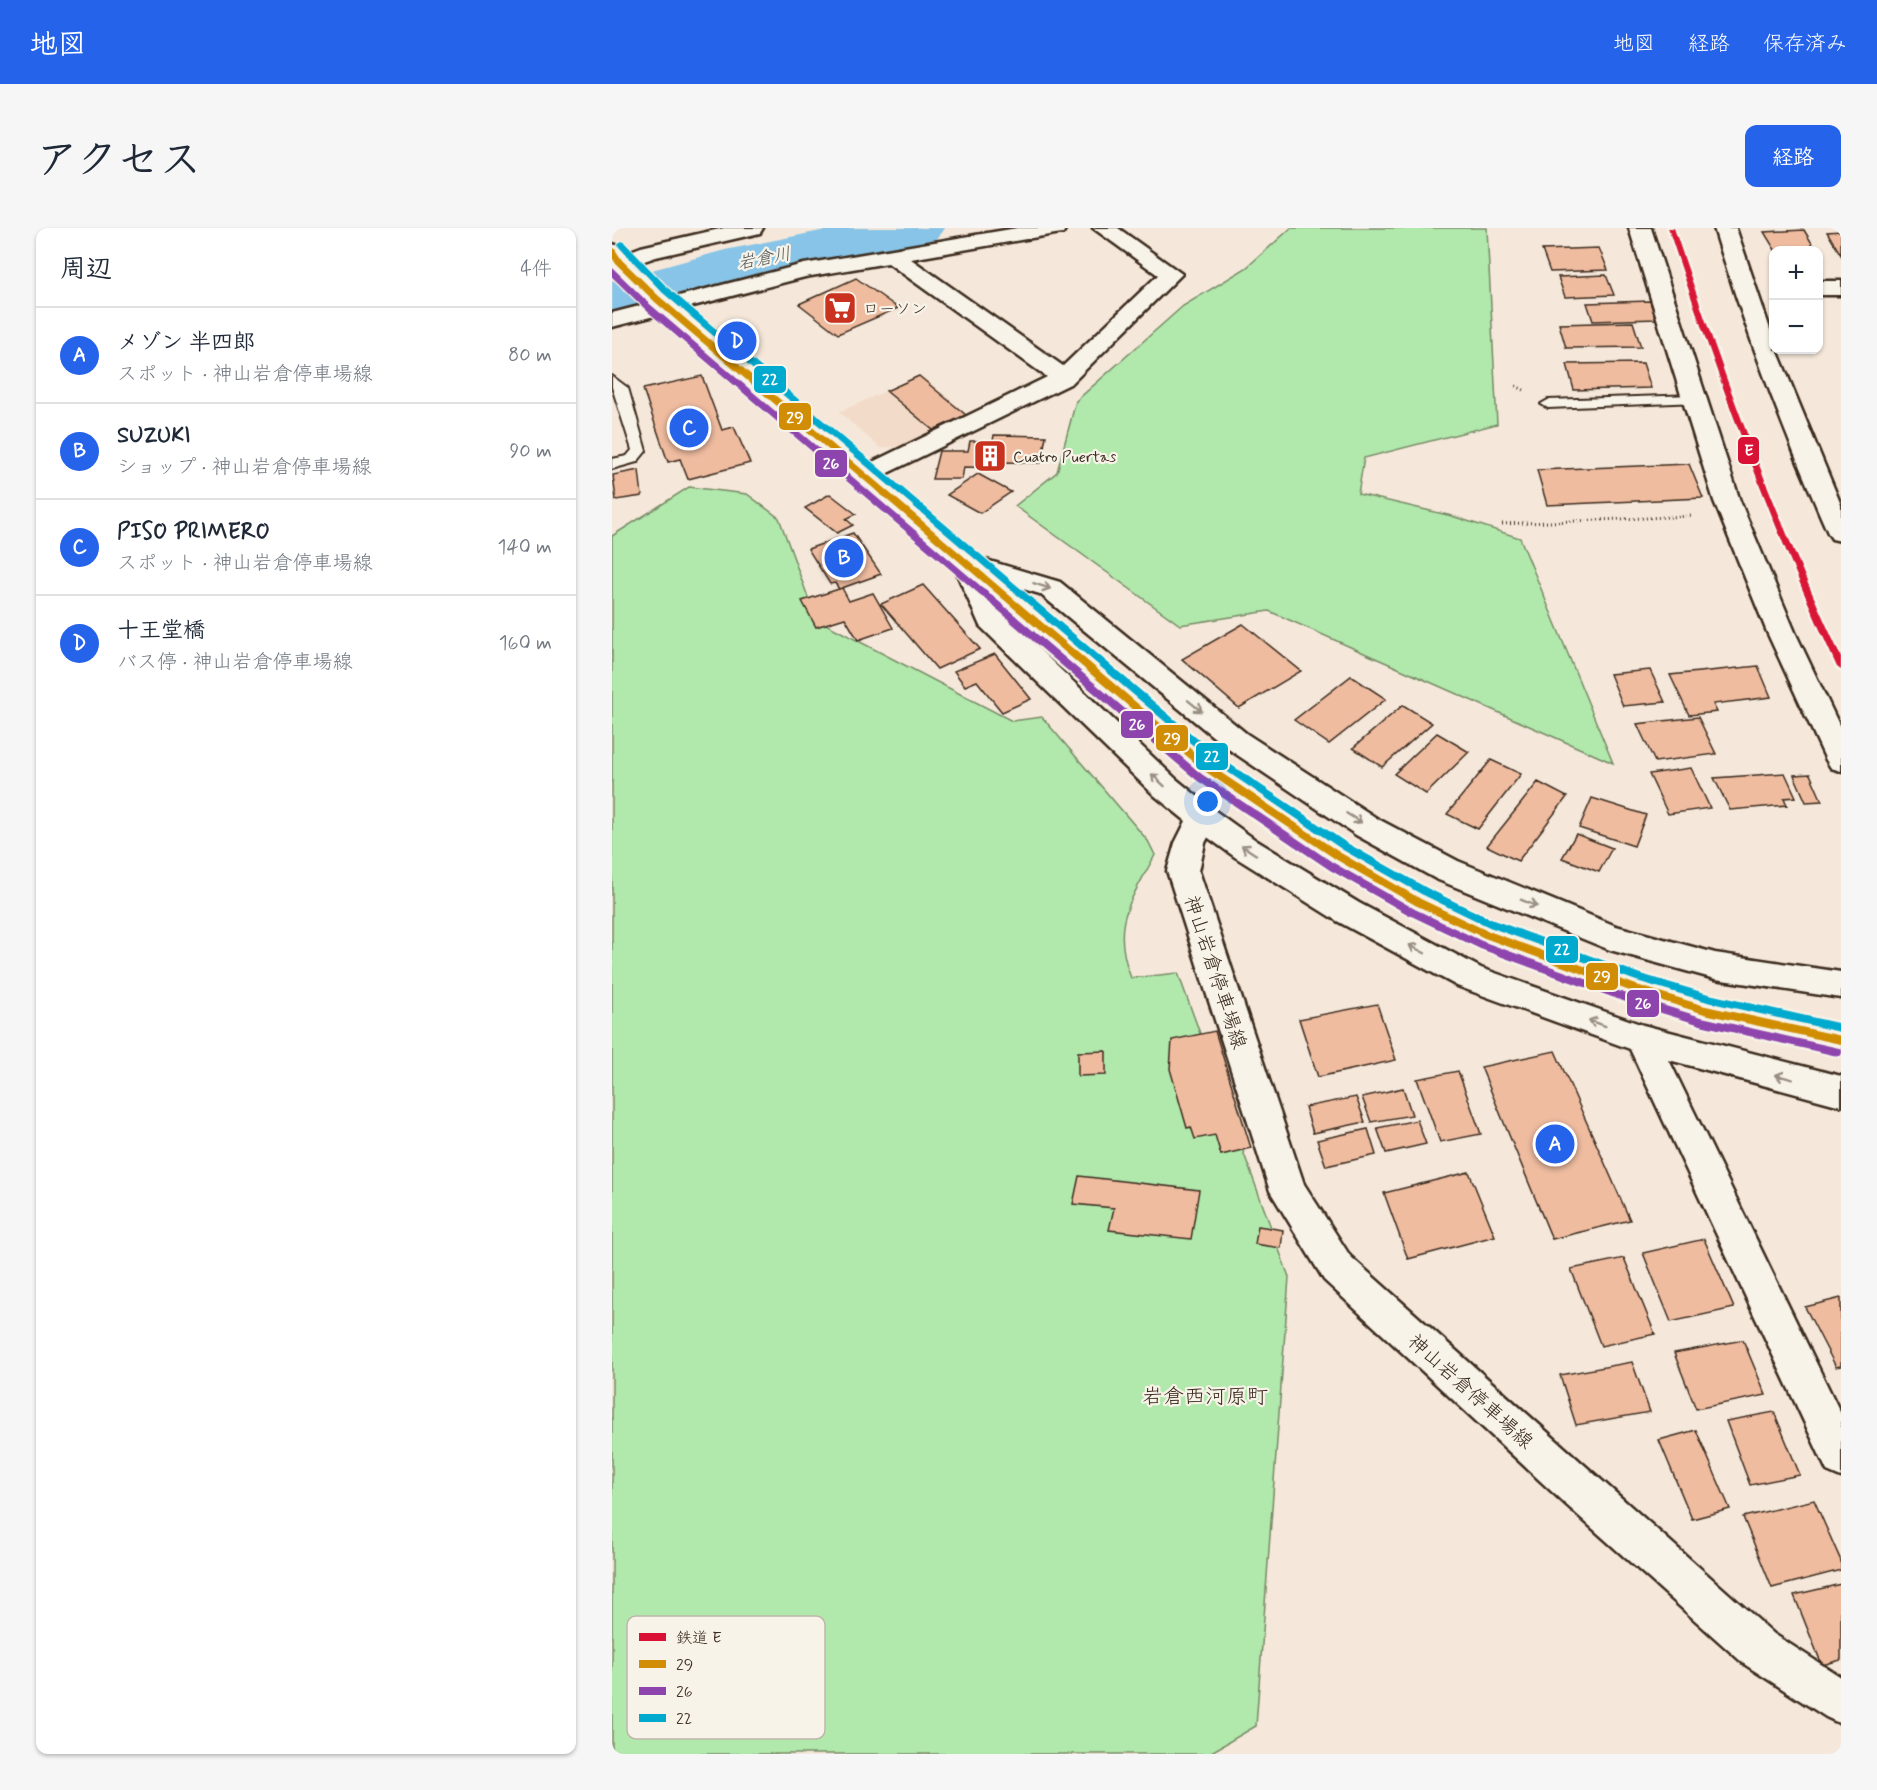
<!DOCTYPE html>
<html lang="ja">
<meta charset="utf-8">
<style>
body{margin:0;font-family:Mynerve,"Klee One",sans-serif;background:#f6f6f7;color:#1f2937}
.controls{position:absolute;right:18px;top:18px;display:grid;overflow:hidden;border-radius:12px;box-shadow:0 2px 4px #0004}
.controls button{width:54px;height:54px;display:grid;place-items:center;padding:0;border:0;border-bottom:2px solid #e0e1e3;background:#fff;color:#1f2937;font:30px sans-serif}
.you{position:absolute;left:596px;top:574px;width:21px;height:21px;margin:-15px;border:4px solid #fff;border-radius:50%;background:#1a73e8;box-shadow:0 0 0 9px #1a73e833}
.badge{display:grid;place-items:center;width:39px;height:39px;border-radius:50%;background:#2563eb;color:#fff;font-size:20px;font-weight:700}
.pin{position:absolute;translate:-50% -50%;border:3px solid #fff;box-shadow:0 2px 6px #0006}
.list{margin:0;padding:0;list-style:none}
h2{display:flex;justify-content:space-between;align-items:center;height:78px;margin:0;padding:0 24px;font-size:26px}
h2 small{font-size:20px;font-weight:400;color:#747a83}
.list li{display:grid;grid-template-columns:39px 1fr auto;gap:18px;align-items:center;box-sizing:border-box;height:96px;padding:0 24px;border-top:2px solid #e0e1e3}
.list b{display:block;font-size:22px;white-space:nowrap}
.list p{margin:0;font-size:20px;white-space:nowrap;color:#747a83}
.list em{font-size:20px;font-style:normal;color:#747a83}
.map{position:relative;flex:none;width:1229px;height:1526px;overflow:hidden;border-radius:12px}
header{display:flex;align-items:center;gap:36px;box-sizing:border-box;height:84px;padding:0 30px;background:#2563eb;color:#fff}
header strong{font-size:28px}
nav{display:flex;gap:33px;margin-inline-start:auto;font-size:21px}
.intro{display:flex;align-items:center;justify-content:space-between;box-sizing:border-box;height:144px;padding:0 36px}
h1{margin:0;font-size:42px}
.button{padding:15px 27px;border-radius:12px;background:#2563eb;color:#fff;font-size:21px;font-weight:700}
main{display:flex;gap:36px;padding:0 36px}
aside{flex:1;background:#fff;border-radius:12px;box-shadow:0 2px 4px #0004}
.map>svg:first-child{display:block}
</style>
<header>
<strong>地図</strong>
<nav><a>地図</a><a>経路</a><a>保存済み</a></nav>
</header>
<div class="intro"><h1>アクセス</h1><a class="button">経路</a></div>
<main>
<aside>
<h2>周辺<small>4件</small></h2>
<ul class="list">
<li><span class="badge">A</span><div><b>メゾン 半四郎</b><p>スポット · 神山岩倉停車場線</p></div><em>80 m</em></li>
<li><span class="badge">B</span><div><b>SUZUKI</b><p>ショップ · 神山岩倉停車場線</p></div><em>90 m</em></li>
<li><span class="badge">C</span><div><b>PISO PRIMERO</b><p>スポット · 神山岩倉停車場線</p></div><em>140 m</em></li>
<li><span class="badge">D</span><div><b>十王堂橋</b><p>バス停 · 神山岩倉停車場線</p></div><em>160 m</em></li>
</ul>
</aside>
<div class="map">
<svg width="1229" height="1526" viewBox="0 0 1229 1526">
<rect width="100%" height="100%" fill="#f5e8da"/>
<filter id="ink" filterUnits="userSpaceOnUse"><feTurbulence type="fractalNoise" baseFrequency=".0167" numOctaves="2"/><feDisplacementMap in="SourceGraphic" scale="12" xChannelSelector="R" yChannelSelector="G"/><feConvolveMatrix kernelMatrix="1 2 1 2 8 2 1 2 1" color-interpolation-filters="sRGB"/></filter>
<g filter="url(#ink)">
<path fill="#f3dbc9" d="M309,147L356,187L293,218L268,220L227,184Z"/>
<path fill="#b1e8ac" stroke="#768965" stroke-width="1.5" d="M679,0H875L885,196L752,230L746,266L840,288L908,310L1001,535L657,383L568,397L403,278L445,244L464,173L571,78L634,40Z
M77,259L135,266L167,290L204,391L400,493L430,489L536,613L543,627C518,675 498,695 519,750L566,745L677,1049L644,1498L596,1526H0V308Z"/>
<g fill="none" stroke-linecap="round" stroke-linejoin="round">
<path fill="#87c4e7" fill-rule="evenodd" d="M224,0H333L325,11L121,53L0,87V53L113,22Z"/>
</g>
<path fill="#efbca0" stroke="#3b2a1e" stroke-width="1.5" d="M1192,2L1204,22H1163L1152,4Z
M1229,3V27L1215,4Z
M987,20L996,42L938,44L930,22Z
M994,47L1002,67L953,69L946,49Z
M244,50L286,80L226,106L187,76Z
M1038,73L1044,91L981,93L975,75Z
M1021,94L1029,119L954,120L947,96Z
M1031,135L1039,160L962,162L955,136Z
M90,148L110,202L122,199L138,235L76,251L68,231L56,234L31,161Z
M307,148L354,187L321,202L274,163Z
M382,207L434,208L429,235L389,234L388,240L352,239L350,251H320L327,223H356L358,213H381Z
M1077,236L1091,270L935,277L925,242Z
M27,242L30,268L4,272L1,247Z
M366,246L399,264L368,285L335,267Z
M218,266L244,286L234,291L241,297L225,305L193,280Z
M241,305L269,346L227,361L223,355L218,356L196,321Z
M311,357L368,421L325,441L269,376Z
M230,360L237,373L261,365L281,400L246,412L233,390L204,399L190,373Z
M631,396L689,443L627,480L570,431Z
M383,426L419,471L390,484L365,453L353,458L342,443Z
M1146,438L1159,469L1101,476L1105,484L1077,487L1058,447Z
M1038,442L1053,474L1011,478L998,446Z
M739,448L774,471L717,516L682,492Z
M791,477L820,495L770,539L741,520Z
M1086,489L1104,526L1043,534L1025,496Z
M825,505L857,524L814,566L782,546Z
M879,532L909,546L866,601L835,586Z
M1079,540L1098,580L1056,586L1037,546Z
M1173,545L1184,569L1172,570L1175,577L1118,582L1102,550Z
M1198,546L1210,573L1194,574L1182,547Z
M926,554L955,569L906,633L875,618Z
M980,570L1034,587L1022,618L967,600Z
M964,606L1000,620L987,644L950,630Z
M765,776L784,832L706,849L687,791Z
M603,803L639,920L609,927L603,907L583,911L579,899L575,900L558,841L560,812Z
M494,823V847L466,848V824Z
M943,823L1018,992L940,1011L869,839Z
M846,843L869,906L828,914L805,851Z
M791,860L800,887L759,894L750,869Z
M744,869L753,894L701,905L693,879Z
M805,892L814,916L774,925L765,900Z
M756,901L764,927L714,938L705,912Z
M857,944L883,1008L796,1031L772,965Z
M467,948L587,962L579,1011L497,1002L502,980L461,976Z
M646,998L671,1002L669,1020L643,1016Z
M1092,1011L1122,1080L1059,1094L1031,1025Z
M1012,1030L1043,1106L989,1118L959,1041Z
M1229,1070V1138L1224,1139L1193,1079Z
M1131,1112L1154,1167L1084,1181L1062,1125Z
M1020,1134L1038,1184L964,1197L948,1147Z
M1162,1184L1188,1247L1138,1257L1114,1193Z
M1084,1202L1118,1281L1080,1291L1047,1212Z
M1202,1272L1229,1333V1342L1160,1360L1131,1289Z
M1229,1356V1432L1210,1437L1182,1367Z"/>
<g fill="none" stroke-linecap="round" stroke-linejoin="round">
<defs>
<path id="lane" d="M0,148L16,160L34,223L25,234L0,241V231L15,228L20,222L0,159Z
M1082,167L1087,168V174L936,180L929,176L936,172Z"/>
<path id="street" d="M112,0H151L148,5L44,29L0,44V30L29,19Z
M405,0H454L451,5L443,6L299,31L451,138L546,47L481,0H506L570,46L460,155L253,256L244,254L240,248L244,242L435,149L276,35L193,49L0,99V85L192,36Z
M1017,0H1039L1128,273L1183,404L1229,501V543L1219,540L1214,532L1155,404L1102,273Z
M1102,0H1124L1162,113V122H1165L1229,277V313L1220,311L1216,305C1172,206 1134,104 1102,0Z
M1206,53H1229V67H1206Z
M354,326L448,354L635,506L766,591L846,633L1004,698L1103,725L1229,744V770L1103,751L998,722L824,651L744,607L615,520L428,366L345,341L341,335L345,329Z
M591,579L602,582L645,613L747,675L869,740L1031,797L1229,848V878L1057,832L1229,1186V1249L1215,1243L1018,821L845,758L725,693L623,629L580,598L576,590L580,582Z"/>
<path id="secondary" d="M0,16L8,18L15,30L53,66L605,532L737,620L817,665L884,697L1025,748L1093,768L1229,798V826L1093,796L1021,773L862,715L795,683L715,636L585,548L385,376L390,386L564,551L602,582L606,590L593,615L587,643L692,956L738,1028L1162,1406L1229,1449V1496L1214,1489L1132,1436L950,1273L712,1052L658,963L555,643L563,615L574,593L542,567L368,398L342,339L37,76L0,39Z"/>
</defs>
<use href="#lane" stroke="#3b2a1e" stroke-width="4"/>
<use href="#street" stroke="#3b2a1e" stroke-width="5"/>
<use href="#secondary" stroke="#3b2a1e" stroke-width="5"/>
<path stroke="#3b2a1e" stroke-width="3" stroke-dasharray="1 3" stroke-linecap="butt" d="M904,158L912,162
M890,296L1081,288"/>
<use href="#lane" fill="#f7f3e8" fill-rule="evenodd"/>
<use href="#street" fill="#f7f3e8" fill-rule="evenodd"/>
<use href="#secondary" fill="#f7f3e8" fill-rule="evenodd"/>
<defs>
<path id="bus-1-far1" d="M0,23L7,34L45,71L420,391"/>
<path id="bus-1" d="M419,390L595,540L726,628L806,674L873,706L1021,760L1093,782L1229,812"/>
<path id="bus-2-far1" d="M0,44L37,80L402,391"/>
<path id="bus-2" d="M400,390L587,549L719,638L800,684L869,717L1017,771L1089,793L1226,824"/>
<path id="bus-3-far1" d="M10,17L53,62L439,391"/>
<path id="bus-3" d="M437,390L602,530L732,618L812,663L878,695L1025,749L1096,770L1229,800"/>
</defs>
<use href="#bus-1-far1" stroke="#f7f3e8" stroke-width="10"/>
<use href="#bus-1" stroke="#f7f3e8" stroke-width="13"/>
<use href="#bus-2-far1" stroke="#f7f3e8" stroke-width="10"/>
<use href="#bus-2" stroke="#f7f3e8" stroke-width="13"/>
<use href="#bus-3-far1" stroke="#f7f3e8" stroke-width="10"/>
<use href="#bus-3" stroke="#f7f3e8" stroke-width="13"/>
<use href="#bus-1-far1" stroke="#d18d06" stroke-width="7"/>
<use href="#bus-1" stroke="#d18d06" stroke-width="8"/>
<use href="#bus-2-far1" stroke="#8e44ad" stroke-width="7"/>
<use href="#bus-2" stroke="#8e44ad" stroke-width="8"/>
<use href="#bus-3-far1" stroke="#00a9ce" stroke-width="7"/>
<use href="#bus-3" stroke="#00a9ce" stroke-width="8"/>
<defs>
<path id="rail-1" d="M1056,0H1062C1111,146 1164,290 1229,429V442L1225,439C1159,296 1105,149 1056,0Z"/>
</defs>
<use href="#rail-1" stroke="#f7f3e8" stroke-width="5"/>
<use href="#rail-1" fill="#d91235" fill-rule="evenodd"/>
</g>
<defs><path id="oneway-shaft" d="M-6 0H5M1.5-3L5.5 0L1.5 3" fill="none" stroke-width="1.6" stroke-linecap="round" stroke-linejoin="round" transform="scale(1.5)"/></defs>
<g stroke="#998e83">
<use href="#oneway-shaft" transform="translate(430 358) rotate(19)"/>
<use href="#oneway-shaft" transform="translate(583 478) rotate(39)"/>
<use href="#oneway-shaft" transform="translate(546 552) rotate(-137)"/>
<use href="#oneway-shaft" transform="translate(742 590) rotate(32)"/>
<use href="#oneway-shaft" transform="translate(637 622) rotate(-147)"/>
<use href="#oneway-shaft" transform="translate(917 675) rotate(22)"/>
<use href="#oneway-shaft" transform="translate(805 721) rotate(-152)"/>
<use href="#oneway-shaft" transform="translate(985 795) rotate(-160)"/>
<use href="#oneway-shaft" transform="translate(1172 849) rotate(-165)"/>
</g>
</g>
<defs>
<symbol id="supermarket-square" viewBox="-11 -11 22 22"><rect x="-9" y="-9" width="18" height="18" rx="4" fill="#c8321e" stroke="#f7f3e8"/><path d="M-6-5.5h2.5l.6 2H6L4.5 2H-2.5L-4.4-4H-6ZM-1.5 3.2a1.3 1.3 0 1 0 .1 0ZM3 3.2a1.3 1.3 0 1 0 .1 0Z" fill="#fff"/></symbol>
<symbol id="building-square" viewBox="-11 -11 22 22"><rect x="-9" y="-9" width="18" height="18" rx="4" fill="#c8321e" stroke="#f7f3e8"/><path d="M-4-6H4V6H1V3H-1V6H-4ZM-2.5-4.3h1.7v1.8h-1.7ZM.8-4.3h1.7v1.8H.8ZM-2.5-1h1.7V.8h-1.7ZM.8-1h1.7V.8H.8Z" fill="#fff"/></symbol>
</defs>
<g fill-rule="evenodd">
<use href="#supermarket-square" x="209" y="61" width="38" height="38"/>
<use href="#building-square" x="359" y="209" width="38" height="38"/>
</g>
<g text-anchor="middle" stroke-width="4.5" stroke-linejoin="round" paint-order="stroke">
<g font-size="16" fill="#3b2a1e" stroke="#f7f3e8" text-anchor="start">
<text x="251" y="86">ローソン</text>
<text x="401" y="234">Cuatro Puertas</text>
</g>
<g font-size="18" font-style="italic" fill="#52585a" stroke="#f7f3e8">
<text transform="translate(152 30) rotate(-11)" y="6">岩倉川</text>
</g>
<g font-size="20" fill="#3b2a1e" stroke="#f7f3e8">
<text transform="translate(604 744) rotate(72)" y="7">神山岩倉停車場線</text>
<text transform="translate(859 1163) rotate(42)" y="7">神山岩倉停車場線</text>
</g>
<g font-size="21" fill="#3b2a1e" stroke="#f7f3e8">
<text x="593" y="1175">岩倉西河原町</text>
</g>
</g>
<rect x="15" y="1388" width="198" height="123" rx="9" fill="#f7f3e8" stroke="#bfb7ab" stroke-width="1.5"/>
<rect x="27" y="1405" width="27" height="8" fill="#d91235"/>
<rect x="27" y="1432" width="27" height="8" fill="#d18d06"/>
<rect x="27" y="1459" width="27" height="8" fill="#8e44ad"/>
<rect x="27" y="1486" width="27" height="8" fill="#00a9ce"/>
<g font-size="16" fill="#3b2a1e">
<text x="64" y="1415">鉄道 E</text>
<text x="64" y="1442">29</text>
<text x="64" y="1469">26</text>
<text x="64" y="1496">22</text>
</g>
<g stroke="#f7f3e8" stroke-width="2">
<rect x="141" y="137" width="34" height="29" rx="6" fill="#00a9ce"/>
<rect x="166" y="174" width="34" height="29" rx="6" fill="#d18d06"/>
<rect x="1125" y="208" width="23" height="29" rx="6" fill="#d91235"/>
<rect x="202" y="221" width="34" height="29" rx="6" fill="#8e44ad"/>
<rect x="508" y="482" width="34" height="29" rx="6" fill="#8e44ad"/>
<rect x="543" y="496" width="34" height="28" rx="6" fill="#d18d06"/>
<rect x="583" y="514" width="34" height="29" rx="6" fill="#00a9ce"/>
<rect x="933" y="707" width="34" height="29" rx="6" fill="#00a9ce"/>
<rect x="973" y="734" width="34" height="29" rx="6" fill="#d18d06"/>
<rect x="1014" y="761" width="34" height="29" rx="6" fill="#8e44ad"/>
</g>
<g font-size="16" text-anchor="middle" font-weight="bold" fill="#fff">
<text x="158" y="157">22</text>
<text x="183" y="195">29</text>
<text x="1137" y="228">E</text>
<text x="219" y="241">26</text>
<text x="525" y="502">26</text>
<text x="560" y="516">29</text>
<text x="600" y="534">22</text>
<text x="950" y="727">22</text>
<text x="990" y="754">29</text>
<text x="1031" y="781">26</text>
</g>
</svg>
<div class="controls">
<button>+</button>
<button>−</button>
</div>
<div class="you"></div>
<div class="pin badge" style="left:943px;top:916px">A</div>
<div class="pin badge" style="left:232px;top:330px">B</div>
<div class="pin badge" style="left:77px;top:200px">C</div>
<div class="pin badge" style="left:125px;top:113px">D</div>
</div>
</main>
